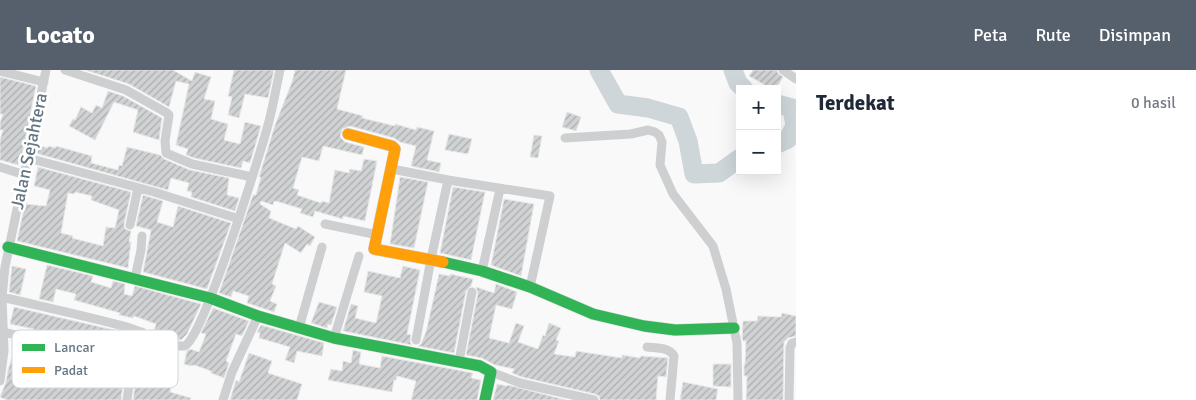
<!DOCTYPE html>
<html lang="id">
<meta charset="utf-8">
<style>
body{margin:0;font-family:Signika,sans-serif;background:#f2f2f3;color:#1f2937}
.controls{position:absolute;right:15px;top:15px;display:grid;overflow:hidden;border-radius:0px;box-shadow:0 5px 20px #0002}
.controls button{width:45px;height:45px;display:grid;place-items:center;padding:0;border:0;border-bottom:1px solid #e0e1e3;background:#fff;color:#1f2937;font:25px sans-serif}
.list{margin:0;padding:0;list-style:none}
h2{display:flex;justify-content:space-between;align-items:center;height:65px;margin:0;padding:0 20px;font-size:21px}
h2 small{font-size:16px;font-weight:400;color:#747a83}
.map{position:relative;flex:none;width:796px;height:330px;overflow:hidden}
header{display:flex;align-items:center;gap:30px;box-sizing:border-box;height:70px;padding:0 25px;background:#56606c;color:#fff}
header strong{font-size:24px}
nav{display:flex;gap:28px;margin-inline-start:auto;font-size:18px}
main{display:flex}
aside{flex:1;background:#fff}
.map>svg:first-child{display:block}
</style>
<header>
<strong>Locato</strong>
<nav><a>Peta</a><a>Rute</a><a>Disimpan</a></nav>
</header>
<main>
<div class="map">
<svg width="796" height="330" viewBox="0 0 796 330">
<defs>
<pattern id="building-hatch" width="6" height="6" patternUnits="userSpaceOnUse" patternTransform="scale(1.25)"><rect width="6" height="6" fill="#d0d2d3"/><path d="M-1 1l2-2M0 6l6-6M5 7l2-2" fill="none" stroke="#acafb1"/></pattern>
</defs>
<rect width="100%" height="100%" fill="#f9f9f9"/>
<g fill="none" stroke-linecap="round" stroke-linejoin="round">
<path stroke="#ced6d9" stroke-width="19" d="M599,0L618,34L648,38L679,47L688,71L694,104L719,103L740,88
M733,0L738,13L744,19
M777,34L792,38L795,56L788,69L777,74"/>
</g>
<path fill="url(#building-hatch)" stroke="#e8e8e8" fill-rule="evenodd" d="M85,0H173L192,11L195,2L211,7L204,29L215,31L211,49L228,54L224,70L240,74L245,52L261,56L250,93L243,91L241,98L194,88L186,85L188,79L176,75L189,14L176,11L169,37L129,14Z
M234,0H274L268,28L245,24L239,48L228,45L232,27L228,26Z
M295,0H346L337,39L363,46L362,48L395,56V54L416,60L417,57L434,61L427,90L441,93L439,102L411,96L416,76L400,72L394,68L350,56L342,59L340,67L345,72L364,77L362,85L323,76L319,91L302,87L293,118L299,120L297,125L321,133L322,131L329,133L335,100L349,103L350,99L361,101L364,89L377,91L365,151L343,146V149L315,141L313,147L300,143L302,139L279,132L274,131L273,135L261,131L260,134L271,141L269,148L296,159L298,156L315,167L310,176L307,174L301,183L285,173L272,214L276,216L270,231L277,234L274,242L247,233L249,226L233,221L231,227L219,223L253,125H256L261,107H259L275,55L292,12Z
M753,0H777L778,3L783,7L776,19H772L749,6Z
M0,7L36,16L22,85H20L18,95L0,90V70L3,60H0V53L3,44H0Z
M108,21L123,26L162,48L159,70L133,62L138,40L114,32L95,70L69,56L73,49L75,50L81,37L92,43L96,35L102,38Z
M567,42L581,47L576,61L562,57Z
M449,64L472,69L468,84L445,80Z
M534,65L542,66L538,88L530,87Z
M37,75L48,78V76L56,78V76L92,86L91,93L118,100L119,95L122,96L127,77L160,85L164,89L190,100L229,108L227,125L239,128L235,141L191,127L192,122L187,121L189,113L171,108L168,120L35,83Z
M38,97L131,122L124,154L125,159L131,161L129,172H131L128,198L17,171L25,134L46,136L50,120L34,116ZM75,122L92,126L91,130L119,140L115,158L106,157L103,176L72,168L73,166L61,163L68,123L74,124Z
M400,107L428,112L414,178L390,174Z
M453,117L485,122L471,190L440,183Z
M143,125L163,131L157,152L173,157L178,136L231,153L207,219L143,202L151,160L136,156Z
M504,129L534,134L521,206L491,195Z
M47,195L93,206L91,212L111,218L113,211L125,214L124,224L132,226L135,216L201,234L187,264L181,270L173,268L154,261L156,254L134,246L133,248L119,245L120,243L74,230L76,224L56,219L53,232L39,229Z
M12,196L26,199L20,225L9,222Z
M403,196L420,200L407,264L411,265L410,272L412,275L343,261L351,234L358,236L355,248L376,253L382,226L364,222L368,201L400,208Z
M439,204L450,206V204L473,209L471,216L466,221L454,283L418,276L421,274L426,262Z
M496,214L517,222L512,239L496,235L489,268L509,273L516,253L524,256L518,272L538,279L543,265L545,266L549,253L561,258L556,270L559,271L554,284L575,287L576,281L622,288V285L640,288L641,286L668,288L666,307L658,306L656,330H600L599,326L595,324L522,307L512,303L514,299L495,295L482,288L466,285L478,223L476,217L494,223Z
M319,232L337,237L331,255L328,254L327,258L311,253Z
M14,237L127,263L121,283L61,265L60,270L33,263L34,259L10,254Z
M213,238L249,251L242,266L236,264L226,291L229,293L224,308L211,303V301L194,295L190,296L184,294L187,281L190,279L199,282L206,264L201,263Z
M782,243L796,246V266L788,268L784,272L783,330H746L747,306H744V294H745L746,271H743L742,267L743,251H757L758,246L781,247Z
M261,255L324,273L322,286L297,281L294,293L285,290L290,277L259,268L260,263L257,262Z
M146,271L156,275L149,301L173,307L170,322L191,328L190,330H133L138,295Z
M15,278L124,306L121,330H7L0,327L6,312L8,300Z
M353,280L361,282L359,294L380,298L382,286L473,303L471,308L481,310L477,330H411L416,311L397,306L396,310H394L392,322L328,310L331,299L342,301L343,291L351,293Z
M249,283L272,291L268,303L302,314L297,330H230L236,310L239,312Z
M713,294H731V317L713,316Z
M683,312L718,319L716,330H680Z
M497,314L507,316L508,315L566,330H493Z"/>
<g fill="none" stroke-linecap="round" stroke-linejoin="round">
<defs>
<path id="fast" d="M8,177L210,228L258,246L334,268L480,296L491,302L485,330
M443,192L482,201L530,217L593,244L644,256L675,260L734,258"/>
<path id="slow" d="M348,64L392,76L395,79L374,179L443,192"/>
</defs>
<use href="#fast" stroke="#d5d6d7" stroke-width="12"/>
<use href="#slow" stroke="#d5d6d7" stroke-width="12"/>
<path stroke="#cecfd0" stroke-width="9" d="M65,0L126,20L167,43L169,45L165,71L166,83L192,94L252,107
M783,0L796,9
M0,1L44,12
M565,68L631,64L648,60L655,62L659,65L662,72L660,95L673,124L713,176L726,219L737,273L738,330
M28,88L154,122L239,149
M0,97L25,105
M392,99L448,110L550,126L530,217
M325,154L378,165
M130,155L138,118
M482,201L500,119
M135,208L141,180L142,166
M2,227C44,237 86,246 127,257C143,261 169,277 184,276C201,275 261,81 268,55C273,37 276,18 280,0
M299,258L322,177
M0,261L132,294
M334,268L359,186
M416,270L431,189L448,110
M647,277C656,278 669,277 674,286L670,330
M459,291L472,222
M491,302L520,313L594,330
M0,311L4,281L2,227L5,197L46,0
M127,330L132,294L142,262
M223,330L232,302L258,246
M789,330L790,278L792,273L796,272"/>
<use href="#fast" stroke="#30b455" stroke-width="11"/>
<use href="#slow" stroke="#ff9f0a" stroke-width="11"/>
</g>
<g text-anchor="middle" stroke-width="5" stroke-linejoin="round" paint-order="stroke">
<g font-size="18" fill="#657683" stroke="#fff">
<text transform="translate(29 81) rotate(-78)" y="6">Jalan Sejahtera</text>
</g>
</g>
<rect x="12" y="260" width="166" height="58" rx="8" fill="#fff" stroke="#d1d6da" stroke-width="1"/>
<rect x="22" y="274" width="23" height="7" fill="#30b455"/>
<rect x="22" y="297" width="23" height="6" fill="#ff9f0a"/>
<g font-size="14" fill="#657683">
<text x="54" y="282">Lancar</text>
<text x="54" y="305">Padat</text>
</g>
</svg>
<div class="controls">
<button>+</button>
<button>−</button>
</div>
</div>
<aside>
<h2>Terdekat<small>0 hasil</small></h2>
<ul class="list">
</ul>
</aside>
</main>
